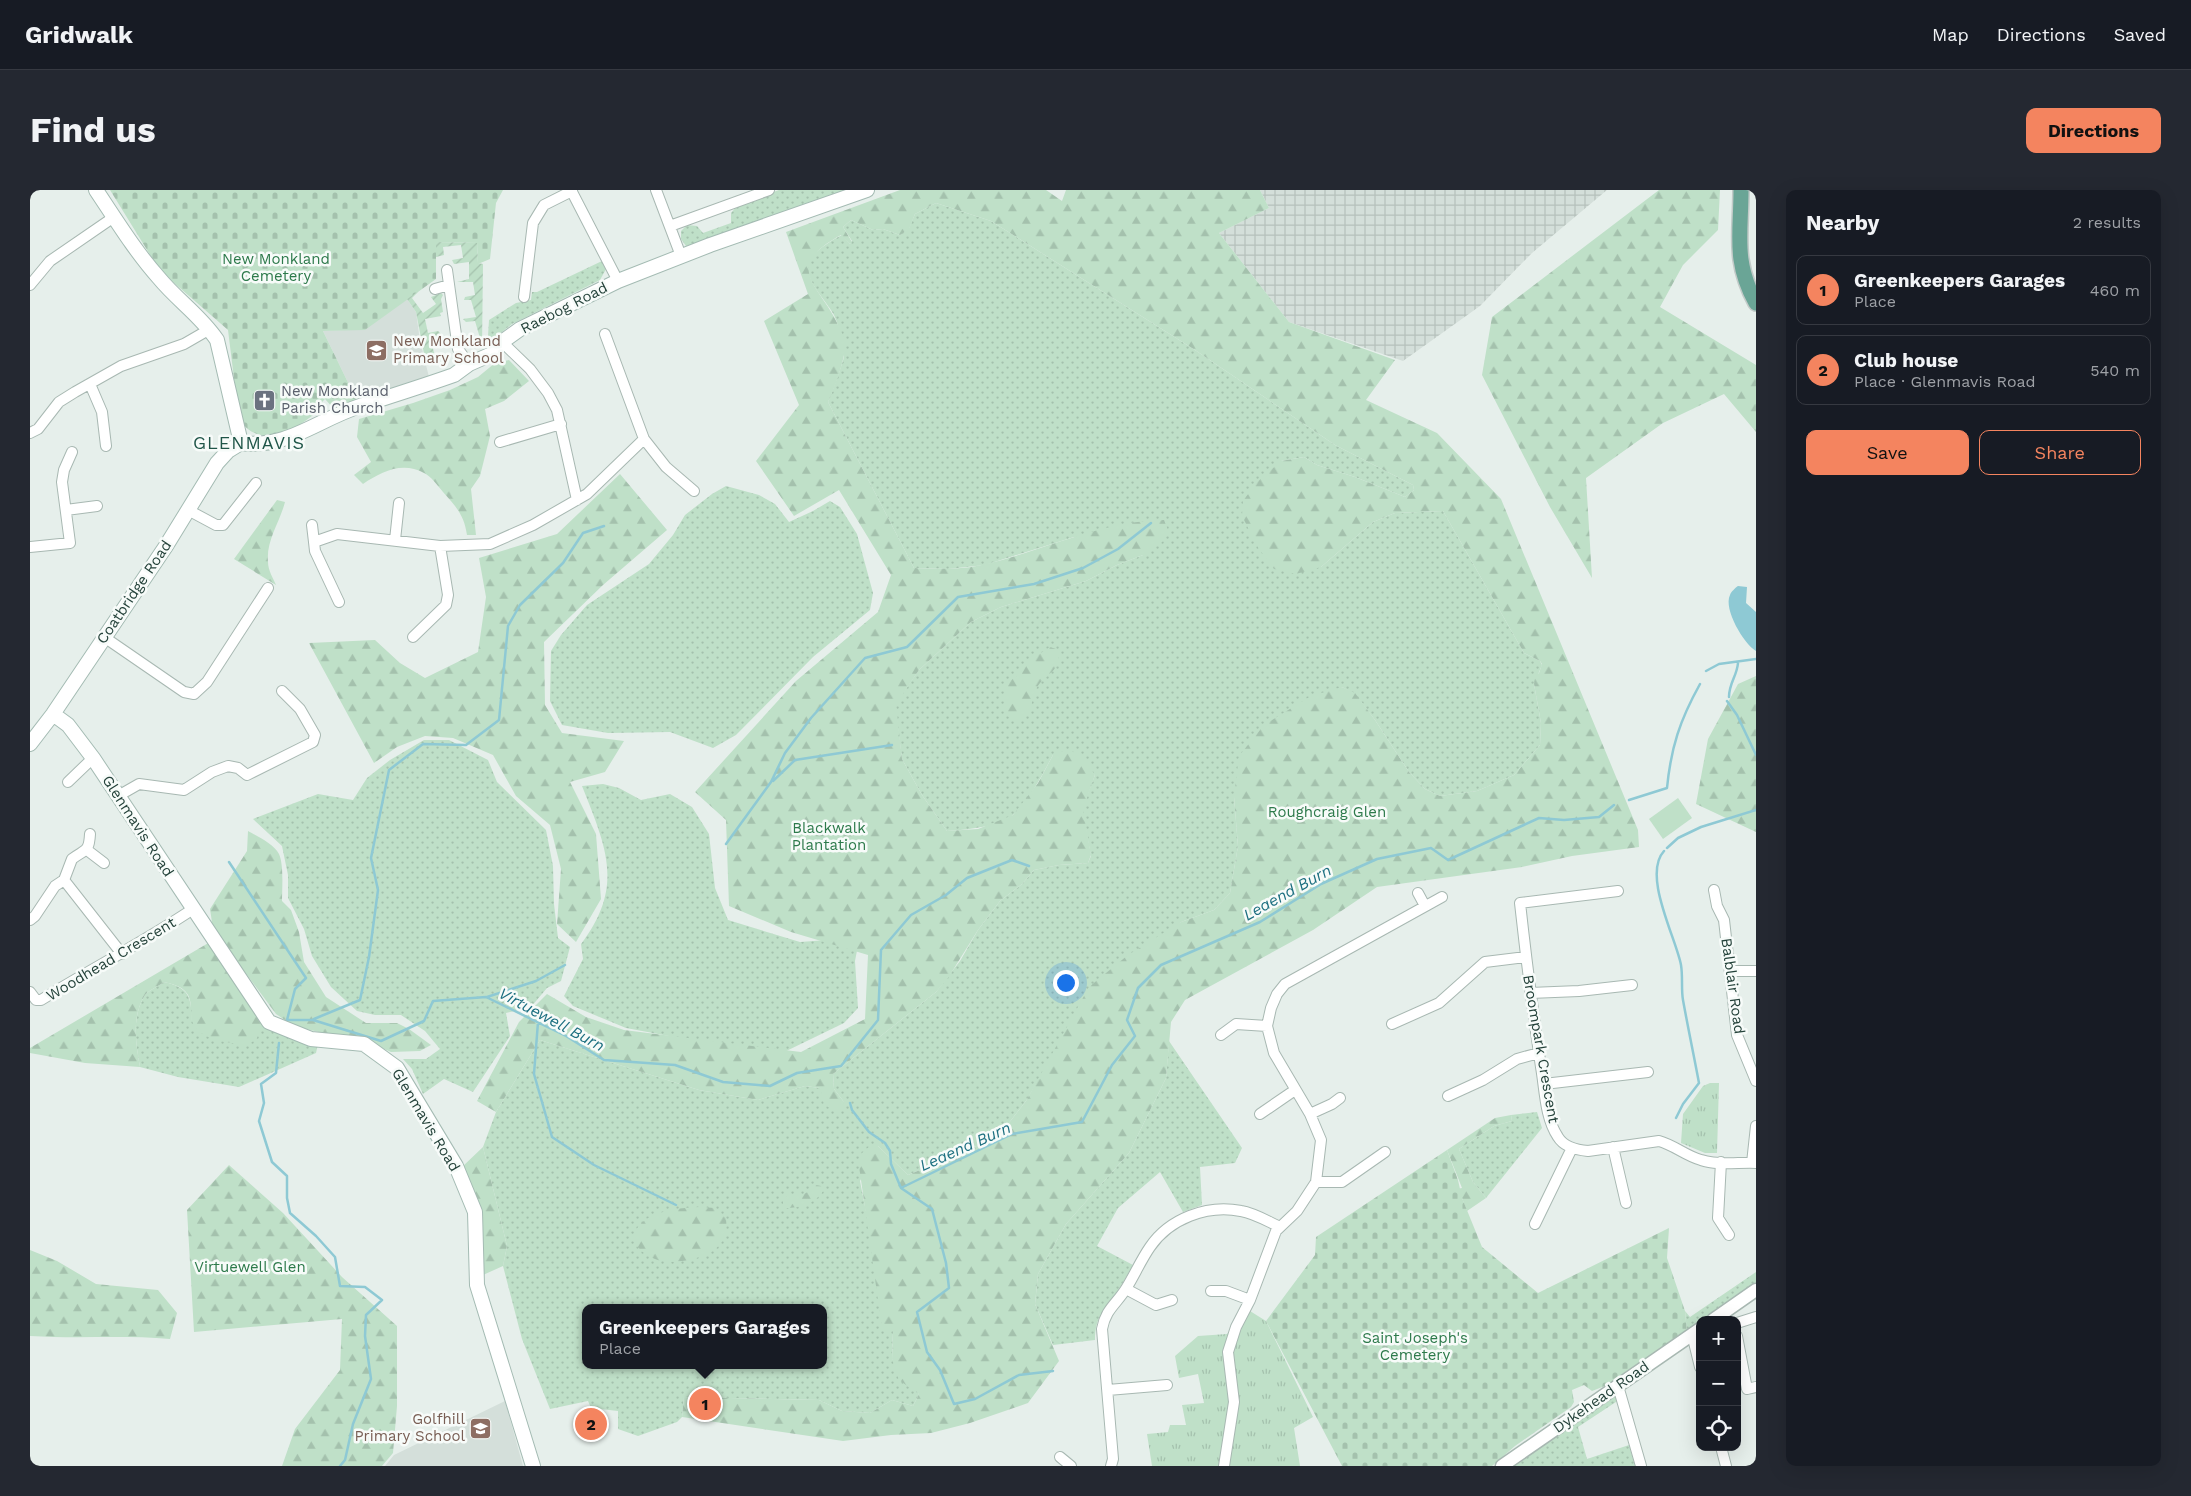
<!DOCTYPE html>
<meta charset="utf-8">
<style>
body{margin:0;font-family:"Work Sans",sans-serif;background:#242831;color:#f1f3f6}
.controls{position:absolute;right:15px;bottom:15px;display:grid;overflow:hidden;border-radius:10px;box-shadow:0 5px 20px #0002}
.controls button{width:45px;height:45px;display:grid;place-items:center;padding:0;border:0;border-bottom:1px solid #363941;background:#171b24;color:#f1f3f6;font:25px sans-serif}
.you{position:absolute;left:1035px;top:792px;width:18px;height:18px;margin:-12px;border:4px solid #fff;border-radius:50%;background:#1a73e8;box-shadow:0 0 0 8px #1a73e833}
.badge{display:grid;place-items:center;width:32px;height:32px;border-radius:50%;background:#f4845f;color:#111;font-size:16px;font-weight:700}
.pin{position:absolute;translate:-50% -50%;border:2px solid #fff;box-shadow:0 1px 5px #0006}
.popup{position:absolute;left:552px;top:1114px;width:245px;height:65px;box-sizing:border-box;display:grid;place-content:center;border-radius:10px;background:#171b24;filter:drop-shadow(0 1px 4px #0005);font-size:16px;white-space:nowrap;color:#9ea1a6}
.popup b{font-size:19px;color:#f1f3f6}
.popup::after{content:'';position:absolute;left:50%;top:100%;margin-left:-10px;border:10px solid transparent;border-top-color:#171b24}
.list{margin:0;padding:0;list-style:none}
h2{display:flex;justify-content:space-between;align-items:center;height:65px;margin:0;padding:0 20px;font-size:21px}
h2 small{font-size:16px;font-weight:400;color:#9ea1a6}
.list li{display:grid;grid-template-columns:32px 1fr auto;gap:15px;align-items:center;box-sizing:border-box;height:70px;margin:0 10px 10px;padding:0 10px;border:1px solid #363941;border-radius:10px}
.list b{display:block;font-size:19px;white-space:nowrap}
.list p{margin:0;font-size:16px;white-space:nowrap;color:#9ea1a6}
.list em{font-size:16px;font-style:normal;color:#9ea1a6}
.actions{display:flex;gap:10px;padding:15px 20px}
.actions a{flex:1;padding:11px 0;border:1px solid #f4845f;border-radius:10px;text-align:center;font-size:18px;color:#f4845f}
.actions .main{background:#f4845f;color:#111}
.icon{flex:none;width:28px;height:28px;fill:none;stroke:currentColor;stroke-width:2;stroke-linecap:round;stroke-linejoin:round}
.map{position:relative;flex:none;width:1726px;height:1276px;overflow:hidden;border-radius:10px}
header{display:flex;align-items:center;gap:30px;box-sizing:border-box;height:70px;padding:0 25px;background:#171b24;border-bottom:1px solid #363941}
header strong{font-size:24px}
nav{display:flex;gap:28px;margin-inline-start:auto;font-size:18px}
.intro{display:flex;align-items:center;justify-content:space-between;box-sizing:border-box;height:120px;padding:0 30px}
h1{margin:0;font-size:35px}
.button{padding:12px 22px;border-radius:10px;background:#f4845f;color:#111;font-size:18px;font-weight:700}
main{display:flex;gap:30px;padding:0 30px}
aside{flex:1;background:#171b24;border-radius:10px;box-shadow:0 5px 20px #0002}
.map>svg:first-child{display:block}
</style>
<header>
<strong>Gridwalk</strong>
<nav><a>Map</a><a>Directions</a><a>Saved</a></nav>
</header>
<div class="intro"><h1>Find us</h1><a class="button">Directions</a></div>
<main>
<div class="map">
<svg width="1726" height="1276" viewBox="0 0 1726 1276">
<defs>
<pattern id="industrial-grid" width="8" height="8" patternUnits="userSpaceOnUse" patternTransform="scale(1.25)"><rect width="8" height="8" fill="#d4dfda"/><path d="M0 4h8M4 0v8" fill="none" stroke="#b6c1bc"/></pattern>
<pattern id="grass-dots" width="8" height="8" patternUnits="userSpaceOnUse" patternTransform="scale(1.25)"><rect width="8" height="8" fill="#bfe0c8"/><path d="M2 2h.1M6 6h.1" fill="none" stroke="#a4c1ad" stroke-width="1.8" stroke-linecap="round"/></pattern>
<pattern id="forest-firs" width="22" height="20" patternUnits="userSpaceOnUse" patternTransform="scale(1.25)"><rect width="22" height="20" fill="#bfe0c8"/><path d="M5 1l3.5 6h-7zM16 11l3.5 6h-7z" fill="#a4c1ad"/></pattern>
<pattern id="cemetery-stones" width="16" height="16" patternUnits="userSpaceOnUse" patternTransform="scale(1.25)"><rect width="16" height="16" fill="#bfe0c8"/><path d="M2 7V4a2 2 0 0 1 4 0v3zM10 15v-3a2 2 0 0 1 4 0v3z" fill="#a4c1ad"/></pattern>
<pattern id="park-tufts" width="24" height="20" patternUnits="userSpaceOnUse" patternTransform="scale(1.25)"><rect width="24" height="20" fill="#bfe0c8"/><path d="M3 7l-1-3M5 7V3M7 7l1-3M15 17l-1-3M17 17v-4M19 17l1-3" fill="none" stroke="#a4c1ad"/></pattern>
<pattern id="garden-furrows" width="10" height="10" patternUnits="userSpaceOnUse" patternTransform="scale(1.25)"><rect width="10" height="10" fill="#bfe0c8"/><path d="M-1 1l2-2M0 10L10 0M9 11l2-2" fill="none" stroke="#a4c1ad"/></pattern>
</defs>
<rect width="100%" height="100%" fill="#e6efeb"/>
<path fill="#d4dfda" d="M377,109L386,122L390,151L399,187L327,211L293,141L335,139Z
M475,1211L493,1276H355L364,1265Z"/>
<path fill="url(#industrial-grid)" d="M1230,0H1577L1502,63L1450,116L1373,171L1259,132L1189,43L1239,18Z"/>
<path fill="url(#grass-dots)" fill-rule="evenodd" d="M749,0H819L669,53L656,56L651,49V41L657,35L667,36L673,43L701,33V23L708,15Z
M906,13L961,31L1165,160L1305,255L1383,295L1384,300L1375,307L1325,287L1287,275L1274,267L1251,271L1291,377L1343,332L1365,323L1413,321L1494,463L1510,471L1512,475L1504,494L1511,533L1510,555L1484,585L1447,601L1410,606L1395,599L1379,582L1345,530L1325,504L1312,497L1204,607L1208,656L1200,703L1184,720L1151,732L1019,872L996,911L968,947L878,985L848,956L830,991L840,1042L863,1141L862,1169L889,1204L883,1216L862,1210L840,1223L812,1221L789,1210L654,1207L652,1227L647,1232L608,1246L588,1239V1221L561,1218L558,1211L520,1219L492,1149L473,1076L477,1056L453,957L466,922L510,850L669,900L728,910L775,896L790,898L814,912L804,899L803,884L906,802L930,771L948,740L970,711L992,694L1004,680L1029,675L1058,673L1061,666L1052,619L1065,585L1023,565C1012,585 1001,608 984,624C971,637 934,640 917,641L892,605L872,569L865,514L889,480L941,432L971,417L1056,391L1087,375L1113,365L1044,347L955,375L918,379L884,378L798,212C801,206 814,170 814,166C813,154 809,135 804,125C797,111 771,87 779,71C784,61 802,50 812,45L820,54L822,51L813,37L821,30L843,40L853,39L870,45L879,38L885,24ZM556,1118H794V1175H556Z
M572,71L576,79L570,90L482,134L462,150L458,146L459,130L486,113L501,110L502,102H507Z
M696,296L729,305L745,314L759,332L783,321L800,311L810,317L827,344L843,403L840,420L783,467L706,545L683,558L640,542L578,543L532,535L520,511L521,461L531,445L557,415L619,374L643,345L655,325L682,304Z
M394,550H419L458,570L467,592L516,640L523,676L524,714L528,748L540,757L531,791L517,798L501,817L476,823L480,846L443,902L414,889L393,904L382,879L373,869H396L410,859L395,841L371,825H345L327,821L301,797L282,766L274,739L258,708V685L252,656L223,629L288,604L323,610L337,588L360,570Z
M573,594L589,598L611,610L640,604L662,617L679,644L685,698L698,730L770,752L811,749L831,740L825,771L828,818L814,833L746,866L596,838L543,816L534,806L553,769L551,754C595,696 576,657 552,596Z
M134,792C160,798 161,807 162,831H232L288,854L286,863L209,897L148,887L110,877C106,854 101,827 115,805C119,800 129,796 134,792Z
M1139,851L1212,958L1205,973L1170,977L1172,1015L1153,1022L1130,982L1088,1018L1067,1056L1103,1075C1098,1084 1093,1093 1087,1102C1075,1120 1065,1126 1065,1150L1023,1155L1005,1114L1008,1084L1036,1034L1099,963L1136,888Z
M1507,922L1512,938L1456,1008L1443,992L1429,959L1464,936L1482,931L1481,925Z
M1726,1082V1095L1674,1130H1670V1133L1657,1142L1655,1121L1660,1127Z
M1586,1204L1589,1210L1548,1237L1557,1269L1599,1255L1605,1276H1481Z"/>
<path fill="url(#forest-firs)" d="M870,0H1016L1032,11L1036,0H1230L1239,18L1189,43L1259,132L1365,170L1336,210L1407,243L1471,309L1608,640L1609,657L1542,666L1492,677L1347,697L1283,740L1155,810L1141,832L1136,888L1099,963L1036,1034L1008,1084L1005,1114L1029,1171L998,1213L940,1233L901,1243L861,1245L813,1251L652,1227L654,1207L789,1210L812,1221L840,1223L862,1210L883,1216L889,1204L869,1190L862,1169L863,1141L852,1138L829,976L832,963L840,956H848L878,985L968,947L996,911L1059,797L1098,765L1151,732L1184,720L1200,703L1208,656L1204,607L1209,566L1234,535L1281,506L1312,497L1325,503L1345,530L1379,582L1395,599L1410,606L1447,601L1484,585L1510,555L1511,533L1504,494L1505,486L1509,483L1512,474L1510,471L1494,463L1413,321L1365,323L1343,332L1291,377L1266,384L1244,379L1229,359L1212,326L1213,311L1227,292L1251,271L1274,267L1287,275L1325,287L1375,307L1384,300L1383,295L1305,255L1165,160L961,31L906,13L885,24L879,39L870,45L853,39L843,40L821,30L813,37L822,52L820,54L811,45C749,79 792,95 810,139C812,144 815,149 815,154C816,167 804,200 798,212L884,378C907,379 933,380 956,374C1015,360 1072,331 1134,330L1139,343L1132,352L1113,365L1087,375L1056,391L971,417L941,432L889,480L866,514L872,569L892,605L917,641L948,639L983,625L1008,593L1023,565L1038,559L1053,567L1065,585L1053,619L1061,665L1058,673L1029,675L1004,680L992,694L970,711L948,740L918,788L906,802L803,884L804,899L814,912L813,919L804,921L794,914L790,898L775,896L728,910L669,900L510,850L466,922L447,911L489,832L517,804L556,827L594,840L771,862L835,829L838,765L761,742L699,716L696,630L665,602L766,491L848,422L861,385L809,300L764,326L726,271L769,215L734,131L778,104L756,42Z
M1629,0H1690L1688,40L1653,75L1630,117L1726,175V242L1694,204L1633,233L1556,288L1562,388L1520,317L1452,185L1462,127Z
M479,170L499,191L474,211L455,219L460,246L450,286L441,299L446,345H437C434,325 427,318 413,302C408,296 401,286 394,283C372,271 351,282 333,294L324,285L341,272L327,247L329,229L383,213L420,200L448,187L465,173Z
M590,284L637,340L573,395L514,452L515,515L532,543L594,551L575,582L540,592L566,644L571,709L546,752L527,734L531,679L520,635L486,606L463,565L423,548L395,546L367,557L344,573L279,453L345,450L370,473L395,488L448,462L456,407L449,368L527,344Z
M247,310L255,312C250,332 236,350 238,372C238,380 243,388 246,395L204,369Z
M1020,457L1029,460C1030,480 1021,481 1010,493C1002,502 1002,514 1000,524L987,530L975,525L974,507L976,493L989,485L997,472Z
M1726,486V642L1666,614L1678,549L1708,494Z
M218,641C227,646 244,654 249,664C254,675 252,699 252,711L261,720L269,742L274,772L296,807L336,833H367L379,839L401,855L390,861L361,862L324,846L297,844L264,836L246,824L183,739L180,719L217,661Z
M180,752L232,831L227,848L218,855C200,853 169,851 162,831C161,828 161,823 161,819C161,800 151,796 134,792C129,796 119,800 115,805C101,827 106,854 110,877L55,873L0,863V858Z
M1481,925L1482,931L1464,936L1429,959L1443,992L1456,1008L1437,1021L1432,1008L1420,1000L1432,998L1417,960L1465,928Z
M453,957L477,1056L473,1076L453,1085L432,977Z
M199,975L253,1023L312,1087L367,1136V1216L363,1263L352,1276H252L265,1239L310,1180L312,1129L164,1142L157,1020Z
M786,995L791,996L793,1001C786,1013 769,1018 756,1018L753,1014V1010L757,1006H769L776,1003Z
M670,1017L685,1018L696,1028C697,1037 696,1047 690,1054C679,1069 642,1076 625,1069C614,1065 608,1058 602,1049C610,1021 645,1018 670,1017Z
M0,1060L27,1071L66,1094L128,1100L147,1123L140,1149C94,1145 47,1149 0,1146Z"/>
<path fill="url(#cemetery-stones)" d="M80,0H473L466,13L460,69L448,74L447,53L406,52V89L335,140L293,141L327,211L304,219L295,209L285,219L287,222C265,240 230,261 209,229L198,140L135,85L122,68Z
M1417,960L1428,990L1432,1008L1452,1057L1508,1103L1639,1038L1637,1068L1655,1121L1657,1142L1575,1196L1562,1201L1554,1195L1542,1200L1544,1212L1541,1217L1485,1256L1462,1276H1312L1236,1131L1285,1065L1286,1047Z"/>
<path fill="url(#park-tufts)" d="M1680,893H1689L1687,963H1675L1651,953L1653,924L1673,896Z
M1220,1121L1236,1131L1283,1227L1264,1238L1270,1276H1122L1117,1244L1138,1242L1140,1235H1156L1152,1215L1174,1213L1168,1184L1149,1188L1145,1166L1168,1146L1197,1144Z"/>
<path fill="url(#garden-furrows)" d="M406,52L447,53L448,73L453,74L452,158L435,157L436,150L450,148L445,131L436,132L433,129L446,127L441,110H434L435,107L445,105L443,92H427L439,89V72L424,74L422,70L433,68L431,55L413,57L414,65L406,67Z
M389,101L382,108L393,123L406,114L401,107L411,103L413,105L411,109L413,122L410,123L411,126L395,129L398,143L408,141L412,145L400,148L405,166L395,169L386,122L377,109Z"/>
<path fill="#bfe0c8" d="M1648,608L1662,628L1633,649L1619,629Z"/>
<path fill="#8ec9d4" d="M1708,396L1717,397L1716,413L1726,422V461C1714,454 1693,419 1700,405C1701,402 1705,398 1708,396Z"/>
<g fill="none" stroke-linecap="round" stroke-linejoin="round">
<path stroke="#8ec9d4" stroke-width="2.5" d="M1676,481L1689,474L1726,469
M1699,507C1699,493 1707,486 1708,473
M1697,511L1707,525L1726,565
M743,591L765,570L862,555
M1599,610L1637,598C1641,557 1650,530 1670,494
M696,654L741,592L755,563L781,528L835,468L877,457L928,407L1004,394L1053,378L1088,359L1121,333
M1637,658L1648,648L1671,637L1726,620
M1634,661C1612,685 1646,748 1651,775C1653,787 1651,799 1653,810C1658,838 1664,866 1669,893L1653,914L1646,928
M199,672L276,788L265,799L257,830H283L351,851L394,831L403,811L456,807L536,846L574,870L645,875L693,892L740,896L767,883L811,876L848,830L851,760L881,725L916,705L937,688L982,670L999,676
M457,807L506,791L535,775
M284,829L330,810L339,767L348,700L341,668L359,580L393,554L436,555L469,530L478,436L490,415L533,373L553,343L574,336
M508,832L504,884L522,947L564,975L646,1015
M249,853L246,883L231,894L234,913L229,931L242,972L257,986V1008L260,1023L286,1046L305,1067L310,1096L335,1097L352,1110L336,1125L335,1146L341,1189L323,1234L315,1270L310,1276
M820,913L822,920L839,942L855,953L860,961L861,974L871,998
M1023,1181L989,1185L945,1209L924,1214L910,1180L897,1162L887,1122L919,1098L916,1073L902,1019L871,998L982,944L1052,932L1082,875L1105,846L1097,830L1108,798L1131,775L1230,732L1291,694L1347,669L1401,658L1418,670L1509,628L1534,630L1569,627L1584,615"/>
<defs>
<path id="minor" d="M541,0L588,91
M626,0L651,66
M640,36L739,0
M417,80L428,159L439,174
M0,95L20,71L84,27
M405,99L419,95
M494,107L503,33L514,15L542,1
M575,144L614,249L636,277L664,301
M472,152L500,179L518,203L527,220L547,310
M60,194L72,222L76,256
M0,243L8,239L29,212L45,202L91,176L154,154L180,139
M470,252L531,234
M36,320L67,316
M158,320L186,335H193L226,293
M282,335L284,352
M365,350L369,313
M0,357L40,353L32,292L34,280L42,262
M309,412L285,361L284,352L307,344L410,356L460,354L503,335L557,304L614,249
M74,447L154,502L164,504L177,492L238,398
M383,447L416,415L418,405L410,356
M38,592L63,568
M88,606L109,594L154,600L182,582L198,576L208,578L217,585L283,552L285,545L270,519L252,501
M57,660L74,673
M34,690L92,764
M34,690L42,669C55,659 59,663 60,644
M1684,700L1687,716L1694,730L1707,845L1726,891
M1588,701L1490,713C1496,768 1503,822 1511,877C1515,900 1515,928 1528,947C1534,957 1547,960 1558,961L1629,951C1644,955 1656,966 1671,970C1688,976 1709,972 1726,973
M1388,703L1395,716
M0,730L5,726L25,696L34,690
M1700,781H1726
M0,802L6,810H11C61,779 114,752 163,719
M1500,803L1549,801L1602,795
M1362,834L1409,813L1455,772L1496,767
M1191,845L1206,834L1237,836
M1514,894L1618,882
M1418,906L1453,890L1487,869L1509,863
M1230,924L1265,900
M1280,924L1302,914L1310,908
M1583,957L1596,1013
M1691,972L1688,1028L1699,1045
M1722,973L1726,936
M1286,992H1312L1355,962
M1505,1034L1542,958
M1096,1099L1126,1115L1142,1110
M1181,1101H1196L1220,1110
M1707,1133L1726,1127
M1662,1144L1670,1177
M1707,1146L1717,1199L1726,1197
M1588,1196L1611,1276
M1078,1200L1137,1195
M1691,1257L1696,1276
M1030,1267L1041,1276
M1081,1276L1083,1269L1072,1139C1076,1118 1087,1114 1097,1097C1105,1084 1111,1070 1120,1057C1139,1029 1177,1014 1211,1021C1224,1023 1237,1031 1250,1037
M1194,1276L1204,1212L1198,1162L1206,1137L1220,1110L1246,1041L1267,1021L1286,992L1291,950L1280,924L1244,863L1237,836L1241,818L1247,804L1255,794L1412,707"/>
<path id="tertiary" d="M1683,1130L1726,1100
M1472,1276L1670,1139"/>
<path id="secondary" d="M66,0C86,30 105,61 129,88C147,110 171,126 187,150L211,253
M211,253C257,259 287,230 330,216C361,206 393,196 424,185L439,174L464,163L472,152L490,139L588,91L680,55L837,0
M23,524L38,535L63,568L239,832L281,849L334,854L367,878L426,976L445,1022L447,1095L503,1276
M0,554L23,524L136,356L187,273L198,261L211,253"/>
<path id="primary" d="M1711,0C1711,45 1703,71 1726,113"/>
</defs>
<use href="#minor" stroke="#a8b8b2" stroke-width="12"/>
<use href="#tertiary" stroke="#a8b8b2" stroke-width="15"/>
<use href="#secondary" stroke="#a4bbb3" stroke-width="16"/>
<use href="#primary" stroke="#c2cac8" stroke-width="18"/>
<use href="#minor" stroke="#fff" stroke-width="10"/>
<use href="#tertiary" stroke="#fff" stroke-width="12"/>
<use href="#secondary" stroke="#fff" stroke-width="14"/>
<use href="#primary" stroke="#6aa596" stroke-width="15"/>
</g>
<defs>
<symbol id="school-square" viewBox="-11 -11 22 22"><rect x="-9" y="-9" width="18" height="18" rx="4" fill="#8d6e63" stroke="#f7fbf9"/><path d="M0-5L7-2L0 1L-7-2ZM-4 1L0 2.5L4 1V4Q0 6-4 4Z" fill="#fff"/></symbol>
<symbol id="church-square" viewBox="-11 -11 22 22"><rect x="-9" y="-9" width="18" height="18" rx="4" fill="#6b7280" stroke="#f7fbf9"/><path d="M-1.2-6h2.4v3.5h3.3v2.4h-3.3V6h-2.4V-.1h-3.3v-2.4h3.3Z" fill="#fff"/></symbol>
</defs>
<g fill-rule="evenodd">
<use href="#school-square" x="334" y="148" width="25" height="25"/>
<use href="#church-square" x="222" y="198" width="25" height="25"/>
<use href="#school-square" x="438" y="1226" width="25" height="25"/>
</g>
<g text-anchor="middle" stroke-width="5" stroke-linejoin="round" paint-order="stroke">
<g font-size="15" fill="#2d7a4b" stroke="#f7fbf9">
<text x="246" y="74">New Monkland<tspan x="246" dy="17">Cemetery</tspan></text>
<text x="1297" y="627">Roughcraig Glen</text>
<text x="799" y="643">Blackwalk<tspan x="799" dy="17">Plantation</tspan></text>
<text x="220" y="1082">Virtuewell Glen</text>
<text x="1385" y="1153">Saint Joseph's<tspan x="1385" dy="17">Cemetery</tspan></text>
</g>
<g font-size="15" fill="#24423a" stroke="#f7fbf9">
<text transform="translate(534 118) rotate(-27)" y="5">Raebog Road</text>
<text transform="translate(104 402) rotate(-56)" y="5">Coatbridge Road</text>
<text transform="translate(108 636) rotate(57)" y="5">Glenmavis Road</text>
<text transform="translate(81 769) rotate(-31)" y="5">Woodhead Crescent</text>
<text transform="translate(1703 796) rotate(82)" y="5">Balblair Road</text>
<text transform="translate(1511 859) rotate(80)" y="5">Broompark Crescent</text>
<text transform="translate(396 930) rotate(59)" y="5">Glenmavis Road</text>
<text transform="translate(1571 1207) rotate(-35)" y="5">Dykehead Road</text>
</g>
<g font-size="15" fill="#785e54" stroke="#f7fbf9" text-anchor="start">
<text x="363" y="156">New Monkland<tspan x="363" dy="17">Primary School</tspan></text>
<text x="435" y="1234" text-anchor="end">Golfhill<tspan x="435" dy="17">Primary School</tspan></text>
</g>
<g font-size="15" fill="#5b616d" stroke="#f7fbf9" text-anchor="start">
<text x="251" y="206">New Monkland<tspan x="251" dy="17">Parish Church</tspan></text>
</g>
<g font-size="16" font-style="italic" fill="#1c6f80" stroke="#f7fbf9">
<text transform="translate(1257 702) rotate(-29)" y="6">Leaend Burn</text>
<text transform="translate(522 829) rotate(28)" y="6">Virtuewell Burn</text>
<text transform="translate(935 956) rotate(-24)" y="6">Leaend Burn</text>
</g>
<g font-size="18" letter-spacing="1" fill="#1f5548" stroke="#f7fbf9">
<text x="219" y="259">GLENMAVIS</text>
</g>
</g>
</svg>
<div class="controls">
<button>+</button>
<button>−</button>
<button><svg class="icon" aria-label="locate" viewBox="0 0 24 24"><circle cx="12" cy="12" r="6"/><path d="M12 2v4M12 18v4M2 12h4M18 12h4"/></svg></button>
</div>
<div class="you"></div>
<div class="pin badge" style="left:675px;top:1214px">1</div>
<div class="popup"><b>Greenkeepers Garages</b>Place</div>
<div class="pin badge" style="left:561px;top:1234px">2</div>
</div>
<aside>
<h2>Nearby<small>2 results</small></h2>
<ul class="list">
<li><span class="badge">1</span><div><b>Greenkeepers Garages</b><p>Place</p></div><em>460 m</em></li>
<li><span class="badge">2</span><div><b>Club house</b><p>Place · Glenmavis Road</p></div><em>540 m</em></li>
</ul>
<div class="actions"><a class="main">Save</a><a>Share</a></div>
</aside>
</main>
